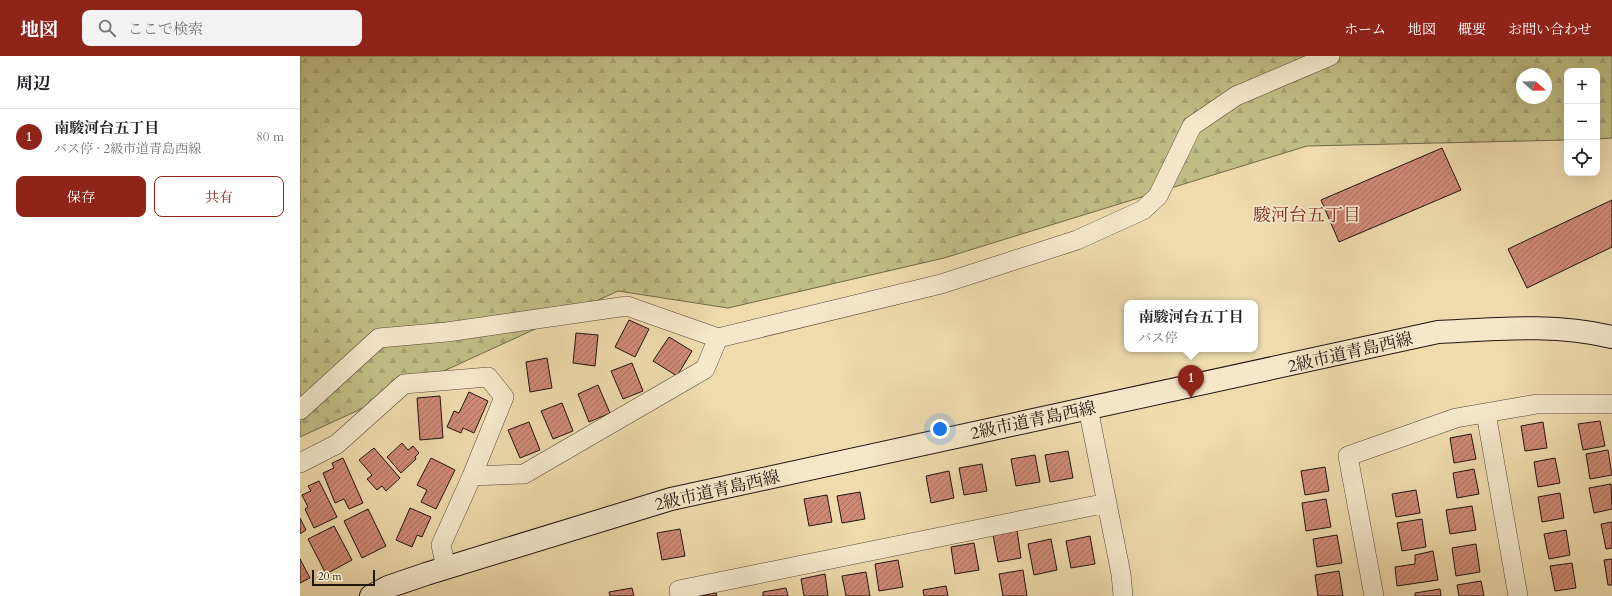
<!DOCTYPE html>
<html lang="ja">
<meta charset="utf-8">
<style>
body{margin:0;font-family:Cardo,"Noto Serif JP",serif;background:#f2f2f2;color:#202124}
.controls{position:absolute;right:12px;top:12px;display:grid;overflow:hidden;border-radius:8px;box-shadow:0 4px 16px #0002}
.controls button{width:36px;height:36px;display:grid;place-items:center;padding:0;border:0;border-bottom:1px solid #e0e0e0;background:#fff;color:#202124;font:20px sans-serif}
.compass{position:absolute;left:1216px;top:12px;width:36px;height:36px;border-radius:50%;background:#fff;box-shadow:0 4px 16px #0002;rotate:110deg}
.scale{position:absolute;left:12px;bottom:10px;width:63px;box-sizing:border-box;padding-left:4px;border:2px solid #20130f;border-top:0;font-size:11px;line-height:14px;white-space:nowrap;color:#20130f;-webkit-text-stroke:3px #f5e8ca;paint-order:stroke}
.you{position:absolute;left:640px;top:373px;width:14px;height:14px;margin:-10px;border:3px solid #fff;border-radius:50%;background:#1a73e8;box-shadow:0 0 0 6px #1a73e833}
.badge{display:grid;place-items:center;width:26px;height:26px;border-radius:50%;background:#8f2418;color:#fff;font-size:13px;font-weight:700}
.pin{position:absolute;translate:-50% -33px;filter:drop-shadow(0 1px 2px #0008)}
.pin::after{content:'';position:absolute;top:21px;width:14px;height:12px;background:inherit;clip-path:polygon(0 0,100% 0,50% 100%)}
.popup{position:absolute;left:824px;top:244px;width:134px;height:52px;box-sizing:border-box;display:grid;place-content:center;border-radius:8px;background:#fff;filter:drop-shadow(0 1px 3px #0005);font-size:13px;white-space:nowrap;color:#757577}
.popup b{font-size:15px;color:#202124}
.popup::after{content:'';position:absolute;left:50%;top:100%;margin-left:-8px;border:8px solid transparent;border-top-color:#fff}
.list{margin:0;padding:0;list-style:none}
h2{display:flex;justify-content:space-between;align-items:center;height:52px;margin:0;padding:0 16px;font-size:17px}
h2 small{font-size:13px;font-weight:400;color:#757577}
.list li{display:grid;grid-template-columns:26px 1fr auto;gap:12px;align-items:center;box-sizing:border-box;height:56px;padding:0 16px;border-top:1px solid #e0e0e0}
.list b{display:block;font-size:15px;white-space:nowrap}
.list p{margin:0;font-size:13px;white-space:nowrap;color:#757577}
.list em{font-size:13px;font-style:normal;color:#757577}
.actions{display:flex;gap:8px;padding:12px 16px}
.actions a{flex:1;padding:9px 0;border:1px solid #8f2418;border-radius:8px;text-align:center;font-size:14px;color:#8f2418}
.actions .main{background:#8f2418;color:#fff}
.icon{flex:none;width:22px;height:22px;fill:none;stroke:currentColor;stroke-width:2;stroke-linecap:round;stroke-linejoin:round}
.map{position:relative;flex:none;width:1312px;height:540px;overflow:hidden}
header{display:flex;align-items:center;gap:24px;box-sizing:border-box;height:56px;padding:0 20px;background:#8f2418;color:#fff}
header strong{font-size:19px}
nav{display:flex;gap:22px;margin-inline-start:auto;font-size:14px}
.search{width:280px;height:36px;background:#f2f2f2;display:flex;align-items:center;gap:10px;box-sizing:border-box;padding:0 14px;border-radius:8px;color:#757577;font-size:15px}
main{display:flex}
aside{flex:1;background:#fff}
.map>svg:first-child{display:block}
</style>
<header>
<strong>地図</strong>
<div class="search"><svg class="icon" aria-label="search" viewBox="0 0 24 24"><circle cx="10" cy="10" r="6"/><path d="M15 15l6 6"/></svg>ここで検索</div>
<nav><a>ホーム</a><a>地図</a><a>概要</a><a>お問い合わせ</a></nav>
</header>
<main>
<aside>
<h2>周辺<small></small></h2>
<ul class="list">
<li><span class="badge">1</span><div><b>南駿河台五丁目</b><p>バス停 · 2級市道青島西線</p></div><em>80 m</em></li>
</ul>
<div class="actions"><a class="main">保存</a><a>共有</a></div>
</aside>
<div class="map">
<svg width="1312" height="540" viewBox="0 0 1312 540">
<defs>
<pattern id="forest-firs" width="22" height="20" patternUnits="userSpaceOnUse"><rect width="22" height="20" fill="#c1be85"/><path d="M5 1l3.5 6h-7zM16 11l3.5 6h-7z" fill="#a6a272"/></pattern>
<pattern id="building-hatch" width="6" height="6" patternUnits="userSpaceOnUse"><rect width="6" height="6" fill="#cf8a75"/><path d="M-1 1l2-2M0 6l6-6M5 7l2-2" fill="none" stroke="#a8705e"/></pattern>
</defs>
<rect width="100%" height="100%" fill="#efdbae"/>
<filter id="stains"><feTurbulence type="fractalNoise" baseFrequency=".005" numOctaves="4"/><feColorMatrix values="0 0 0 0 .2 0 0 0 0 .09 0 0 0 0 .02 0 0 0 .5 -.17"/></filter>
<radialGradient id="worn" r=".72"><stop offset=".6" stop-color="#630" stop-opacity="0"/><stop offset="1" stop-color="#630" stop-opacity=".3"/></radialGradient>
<path fill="url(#forest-firs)" stroke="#70684a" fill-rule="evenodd" d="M0,0H1312V82L1297,83V15H1267V84L1007,90L644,202L428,252L318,235L0,381ZM1222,18H1246V42H1222Z"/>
<path fill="url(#building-hatch)" stroke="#20130f" d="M1142,92L1161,134L1039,186L1021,144Z
M1312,144V191L1227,232L1208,193Z
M329,264L349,273L335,301L315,291Z
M276,277L298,279L295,310L273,307Z
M369,281L392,295L377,320L353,305Z
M247,302L252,332L230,336L226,306Z
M332,307L343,335L323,343L311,315Z
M298,329L310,357L289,366L278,338Z
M169,336L188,345L174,377L163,372L161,377L147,371L154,355L159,357Z
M140,340L143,382L120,384L117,342Z
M262,347L273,375L253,383L241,355Z
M1300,365L1305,390L1283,394L1278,368Z
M229,366L240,394L220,402L208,374Z
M1243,366L1247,392L1225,395L1221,370Z
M1171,378L1176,403L1154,407L1150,382Z
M102,387L108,394L113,390L119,397L115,401L116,403L101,417L87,401Z
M74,392L100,422L86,435L82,430L77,434L67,423L72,419L59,404Z
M1308,394L1312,419L1290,423L1286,398Z
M768,395L773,422L750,426L745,399Z
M735,399L740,426L716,430L711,403Z
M43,402L63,447L49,453L44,443L35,447L23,417L34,412L32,407Z
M131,402L155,414L136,453L121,446L127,434L117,429Z
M1255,402L1260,427L1238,431L1234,406Z
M682,408L687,435L664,439L659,412Z
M1025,411L1029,435L1005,439L1001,415Z
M1174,413L1179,438L1157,442L1153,417Z
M649,415L654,442L631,447L626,420Z
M19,425L37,461L14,472L5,453L8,451L2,439L11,435L8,430Z
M1311,428L1312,453L1294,457L1289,432Z
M1116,434L1120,457L1096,461L1092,438Z
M560,436L565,463L542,467L537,440Z
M1260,437L1264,462L1242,466L1238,441Z
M527,439L532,466L509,470L504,443Z
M1026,443L1031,471L1006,475L1002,447Z
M1172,450L1176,474L1150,478L1146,454Z
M110,452L131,461L122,481L117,479L112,491L96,484Z
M68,453L86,490L62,502L44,465Z
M0,462L6,474L0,478Z
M1122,463L1126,491L1102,495L1097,467Z
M1312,466V492L1306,493L1301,468Z
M34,470L52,504L26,518L8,483Z
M380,473L385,500L362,504L357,477Z
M717,474L721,502L698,506L693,479Z
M1266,474L1270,499L1249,503L1244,478Z
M1037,479L1042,507L1017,511L1013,483Z
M790,480L795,508L771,512L766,485Z
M751,483L757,514L734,519L728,488Z
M674,487L679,514L655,518L651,491Z
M1176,488L1180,516L1156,520L1152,492Z
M1133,495L1138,524L1097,530L1095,511L1115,508V499Z
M0,503L10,522L0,527Z
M1312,503V529H1308L1304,504Z
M598,504L603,531L579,535L575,508Z
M1272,507L1276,532L1255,535L1250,510Z
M723,514L727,540H703L699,518Z
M1039,515L1043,540H1018L1015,519Z
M566,516L570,540H546L542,520Z
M525,518L528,540H504L501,523Z
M1181,525L1184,540H1159L1157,529Z
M646,530L648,540H624L623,534Z
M332,532L334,540H310L309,536Z
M486,532L488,540H463V536Z
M1140,533L1141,540H1115V537Z
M416,537L417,540H399Z"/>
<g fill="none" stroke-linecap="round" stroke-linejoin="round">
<defs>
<path id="street" d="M788,352L821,518L823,540
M0,354L79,282L147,276L327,250L418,282L641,228L777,184L843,154L858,140L892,70L936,40L1030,0
M1186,357L1218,540
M0,407L37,388L104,328L188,321L204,341L172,420L141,489L146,512
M172,420L224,418L405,313L418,282
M380,540L379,534L807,447
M1074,540L1048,400L1156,362L1237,348H1312"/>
<path id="secondary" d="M71,540L88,531L126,518L371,443L1138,276C1197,273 1255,267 1312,281"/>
</defs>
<use href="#street" stroke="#544537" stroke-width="20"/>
<use href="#secondary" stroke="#20130f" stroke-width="24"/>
<use href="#street" stroke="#f5e8ca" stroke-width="19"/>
<use href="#secondary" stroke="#f5e8ca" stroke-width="22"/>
</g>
<g text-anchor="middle" stroke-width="3.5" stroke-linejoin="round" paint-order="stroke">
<g font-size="17" fill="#20130f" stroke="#f5e8ca">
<text transform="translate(1050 296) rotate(-13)" y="6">2級市道青島西線</text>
<text transform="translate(733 364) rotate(-12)" y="6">2級市道青島西線</text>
<text transform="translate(417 434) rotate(-13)" y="6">2級市道青島西線</text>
</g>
<g font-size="18" fill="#7a1f14" stroke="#f5e8ca">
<text x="1007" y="165">駿河台五丁目</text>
</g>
</g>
<rect width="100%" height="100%" filter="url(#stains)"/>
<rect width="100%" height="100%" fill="url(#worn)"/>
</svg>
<div class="controls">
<button>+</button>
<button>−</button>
<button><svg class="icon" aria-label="locate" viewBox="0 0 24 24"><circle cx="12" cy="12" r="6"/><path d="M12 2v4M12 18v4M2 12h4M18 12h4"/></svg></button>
</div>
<svg class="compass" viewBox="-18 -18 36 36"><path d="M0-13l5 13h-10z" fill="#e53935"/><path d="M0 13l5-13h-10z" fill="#757577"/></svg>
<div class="scale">20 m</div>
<div class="you"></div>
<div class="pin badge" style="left:891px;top:342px">1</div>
<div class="popup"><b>南駿河台五丁目</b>バス停</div>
</div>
</main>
